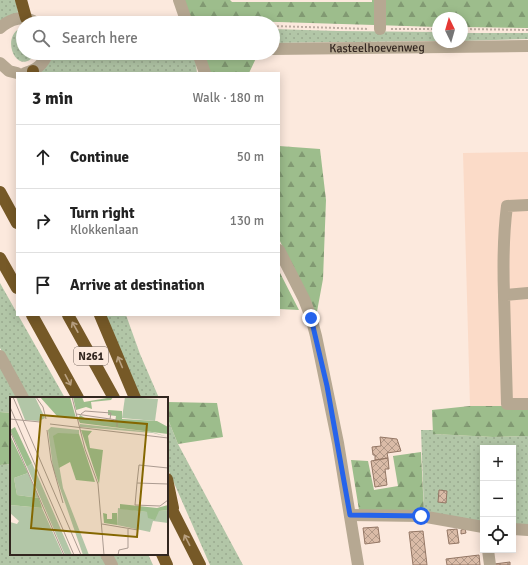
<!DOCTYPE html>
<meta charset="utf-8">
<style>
body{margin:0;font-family:Signika,sans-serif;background:#f6f6f6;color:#222}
.controls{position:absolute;right:12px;bottom:12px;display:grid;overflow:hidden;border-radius:0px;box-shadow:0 2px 10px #0003}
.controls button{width:36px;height:36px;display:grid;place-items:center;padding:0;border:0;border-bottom:1px solid #e0e0e0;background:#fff;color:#222;font:20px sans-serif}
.compass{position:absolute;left:432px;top:12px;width:36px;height:36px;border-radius:50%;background:#fff;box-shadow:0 2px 10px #0003;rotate:355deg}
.stop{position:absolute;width:12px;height:12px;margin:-9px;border:3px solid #2563eb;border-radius:50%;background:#fff}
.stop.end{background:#2563eb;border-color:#fff;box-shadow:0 1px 4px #0008}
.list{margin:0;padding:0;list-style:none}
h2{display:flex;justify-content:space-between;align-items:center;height:52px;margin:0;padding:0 16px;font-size:17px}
h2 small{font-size:13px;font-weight:400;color:#767676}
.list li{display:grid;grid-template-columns:26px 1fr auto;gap:12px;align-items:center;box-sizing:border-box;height:64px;padding:0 16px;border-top:1px solid #e0e0e0}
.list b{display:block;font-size:15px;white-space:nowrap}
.list p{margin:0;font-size:13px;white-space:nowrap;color:#767676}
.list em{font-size:13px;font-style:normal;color:#767676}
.icon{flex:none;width:22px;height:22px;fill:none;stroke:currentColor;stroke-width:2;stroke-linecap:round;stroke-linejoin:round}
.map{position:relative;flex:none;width:528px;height:565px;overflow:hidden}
.search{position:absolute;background:#fff;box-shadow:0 2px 10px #0003;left:16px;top:16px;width:264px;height:44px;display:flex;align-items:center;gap:10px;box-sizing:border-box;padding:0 14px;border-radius:22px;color:#767676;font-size:15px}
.panel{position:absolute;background:#fff;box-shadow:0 2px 10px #0003;left:16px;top:72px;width:264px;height:244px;border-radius:0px}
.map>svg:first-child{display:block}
</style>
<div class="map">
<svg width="528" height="565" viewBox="0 0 528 565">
<defs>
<pattern id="grass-dots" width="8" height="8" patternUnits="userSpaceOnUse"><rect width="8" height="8" fill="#b2c6a7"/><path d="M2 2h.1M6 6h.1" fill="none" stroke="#9aaa8f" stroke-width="1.8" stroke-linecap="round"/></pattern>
<pattern id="forest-firs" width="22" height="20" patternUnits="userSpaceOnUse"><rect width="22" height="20" fill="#9dbd8c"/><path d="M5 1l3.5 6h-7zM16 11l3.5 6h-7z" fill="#819972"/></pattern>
<pattern id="building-cross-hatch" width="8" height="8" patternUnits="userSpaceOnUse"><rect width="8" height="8" fill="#dabba7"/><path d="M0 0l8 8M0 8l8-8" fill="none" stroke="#b19887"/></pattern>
</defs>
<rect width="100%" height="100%" fill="#fce9dd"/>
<path fill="#fbdbc8" d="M528,152V406H470L463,153Z"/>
<path fill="url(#grass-dots)" d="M0,0H16L18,13L0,21Z
M19,29H23V53H36C19,79 0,40 19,29Z
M273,29L338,31L438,32V41L273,43Z
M462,33H528V39L462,41Z
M90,53L195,56L197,73H39L54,57Z
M0,283L65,398H28L0,348Z
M105,315H126L140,354L159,398H139Z
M0,365L18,398H11V413L0,412Z
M167,417L178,444L243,565H210L167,467Z
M421,430H433V434L493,437L528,436V527L513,526V448H483V523L424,512Z
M11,464V554H102L108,565H0V465Z
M111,554H148L153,565H117Z"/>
<path fill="url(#forest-firs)" d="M184,0H230L232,2H372V0H528V28L462,27V18H438V27L213,20L198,23L191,21Z
M257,56L249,73H209L202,57Z
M279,146L320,149L326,200L323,279L316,317L279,239Z
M279,271L299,310L279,309Z
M167,402L217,403L223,437L178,444L167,417Z
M470,406H528V436L493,437L433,434L432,410Z
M0,412L11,413V464L0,465Z
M421,452L424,512L359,510L351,460L368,461L374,490L398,486L393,456Z"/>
<path fill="url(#building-cross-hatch)" stroke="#947765" d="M380,437L397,439L401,451L387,453L388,458L375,460V455H373L372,447L381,446Z
M388,458L389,469H385L387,485L375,487L371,461Z
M439,490L447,491L446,503L438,502Z
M378,527L380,542L365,544L363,528Z
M457,529L459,543L449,544L447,530Z
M465,529L466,533L461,534V530Z
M423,531L427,565H413L409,532Z
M479,555L480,565H447L446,559Z
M510,562V565H494V564Z"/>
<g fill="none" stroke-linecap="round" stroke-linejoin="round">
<path stroke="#bdaca1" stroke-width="2" stroke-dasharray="2 2" stroke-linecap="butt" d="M273,26L369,29
M391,29H438
M462,29L528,30"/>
<g stroke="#b6a892" stroke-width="12">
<path d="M179,0L187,23"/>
<path d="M0,28C10,19 24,14 36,23"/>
<path d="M380,29V0"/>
<path id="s1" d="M273,49L528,46"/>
<path d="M198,53L205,73"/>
<path d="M0,63L9,71L17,73"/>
<path d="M25,73C37,70 43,64 48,53"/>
<path d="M279,250L304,299L311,317L316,336L338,443L358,565"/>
<path d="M528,293L504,295L507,404H528"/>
<path d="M504,295C503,265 503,236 507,206L528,205"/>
<path d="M0,356L23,398"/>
<path d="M350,515L421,516L483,527"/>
<path d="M513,529L528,530"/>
<path d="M488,550L490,565"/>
<path d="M106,554L112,565"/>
</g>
<path stroke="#765927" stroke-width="12" d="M21,0L26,18
M33,71V73
M0,192L17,223
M0,258L17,288
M32,315L78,398
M68,315L114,398
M100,315L135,398
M167,479L173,508
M167,500L200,565
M162,554L167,565"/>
</g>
<defs><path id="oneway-shaft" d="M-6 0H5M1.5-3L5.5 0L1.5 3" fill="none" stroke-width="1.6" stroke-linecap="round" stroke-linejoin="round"/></defs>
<g stroke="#b9a182">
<use href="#oneway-shaft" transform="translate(75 327) rotate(-119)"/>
<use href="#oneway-shaft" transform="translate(120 362) rotate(-113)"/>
<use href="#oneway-shaft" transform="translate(68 380) rotate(62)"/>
<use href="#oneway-shaft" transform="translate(187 540) rotate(-117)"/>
</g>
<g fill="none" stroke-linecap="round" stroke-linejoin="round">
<path stroke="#2563eb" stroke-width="5" d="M311,318L327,386L350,515L421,516"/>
</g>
<g text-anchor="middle" stroke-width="3" stroke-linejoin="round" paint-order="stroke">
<rect fill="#fce9dd" stroke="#6f6058" stroke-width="1" x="74" y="347" width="34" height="18" rx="3"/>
<g font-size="11" font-weight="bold" fill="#32261f">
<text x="91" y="360">N261</text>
</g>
<g font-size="12" fill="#32261f" stroke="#fce9dd">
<text dy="4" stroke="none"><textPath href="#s1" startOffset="104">Kasteelhoevenweg</textPath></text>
</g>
</g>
<g transform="translate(10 397)">
<rect width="158" height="158" fill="#fce9dd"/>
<path d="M6,0H25L35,21L29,24L15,23ZM70,27L142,35L158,40L143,36L70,30ZM41,30L69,33V37L44,39L53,91L79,158H73L43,71L38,33ZM22,66L62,158H55L17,70ZM18,76L29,101L7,98L4,81ZM0,108L32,111L53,158H0V125L7,127L9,124L0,116ZM108,111L137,115L158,113V126L143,124L140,135L107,128Z" fill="#b2c6a7"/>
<path d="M30,0H60L66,21L47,19ZM63,0H72L74,5L103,0L101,3L81,5L82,12L76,10L66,13ZM98,13L112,14V22L147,24L158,30V37L70,26L68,22L70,18L78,23L105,25L106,19L98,18ZM5,30L22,66L17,70L0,33ZM71,33L82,34L78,39L80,51L93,53L89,87ZM48,36L69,37L85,85L66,83L60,65L49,71L43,39ZM0,38L18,76L4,81L7,98L29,101L32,111L0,108ZM110,107L147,111L158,108V113L149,114L145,123L138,121L137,115L110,112ZM93,116L97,117V122H102V116H107V128L94,126Z" fill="#9dbd8c"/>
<path d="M115,0L148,2L145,24L112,21Z" fill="#b2c6a7"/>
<path fill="none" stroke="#ab9b91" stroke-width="1" d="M3,0L71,158M26,0L33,10L36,22M62,0L75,52L88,87L94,158M0,10L64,158M66,17L107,23V30M71,17L75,14L101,16L100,22M0,22L30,25M40,27L158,41M37,33L41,63L53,106M0,34L54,158M127,86L129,68L158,71M158,87L127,86L125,108L150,109L158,103M92,127L128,133M108,158L109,153L118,151V132"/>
<path fill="#846700" fill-opacity="0.15" stroke="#846700" stroke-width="2" d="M31,18L137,27L127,140L21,131Z"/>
<rect width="158" height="158" fill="none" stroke="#32261f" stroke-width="2"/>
</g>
</svg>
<div class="controls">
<button>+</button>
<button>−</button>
<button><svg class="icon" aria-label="locate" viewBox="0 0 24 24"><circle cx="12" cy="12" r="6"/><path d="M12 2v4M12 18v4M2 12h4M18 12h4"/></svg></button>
</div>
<svg class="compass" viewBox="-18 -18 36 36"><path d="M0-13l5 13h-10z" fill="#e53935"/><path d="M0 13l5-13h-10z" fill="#767676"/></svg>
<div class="stop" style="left:421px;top:516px"></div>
<div class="stop end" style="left:311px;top:318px"></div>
<div class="search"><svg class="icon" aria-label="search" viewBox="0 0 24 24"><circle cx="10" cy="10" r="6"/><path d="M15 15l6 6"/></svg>Search here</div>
<section class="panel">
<h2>3 min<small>Walk · 180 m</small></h2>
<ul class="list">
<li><svg class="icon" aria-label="ahead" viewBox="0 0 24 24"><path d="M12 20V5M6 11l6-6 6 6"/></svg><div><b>Continue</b></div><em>50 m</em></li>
<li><svg class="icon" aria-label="right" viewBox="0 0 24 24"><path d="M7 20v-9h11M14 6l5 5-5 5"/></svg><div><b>Turn right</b><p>Klokkenlaan</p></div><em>130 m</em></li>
<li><svg class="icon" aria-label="arrive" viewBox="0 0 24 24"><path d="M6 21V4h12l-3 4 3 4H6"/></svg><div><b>Arrive at destination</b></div></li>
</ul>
</section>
</div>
